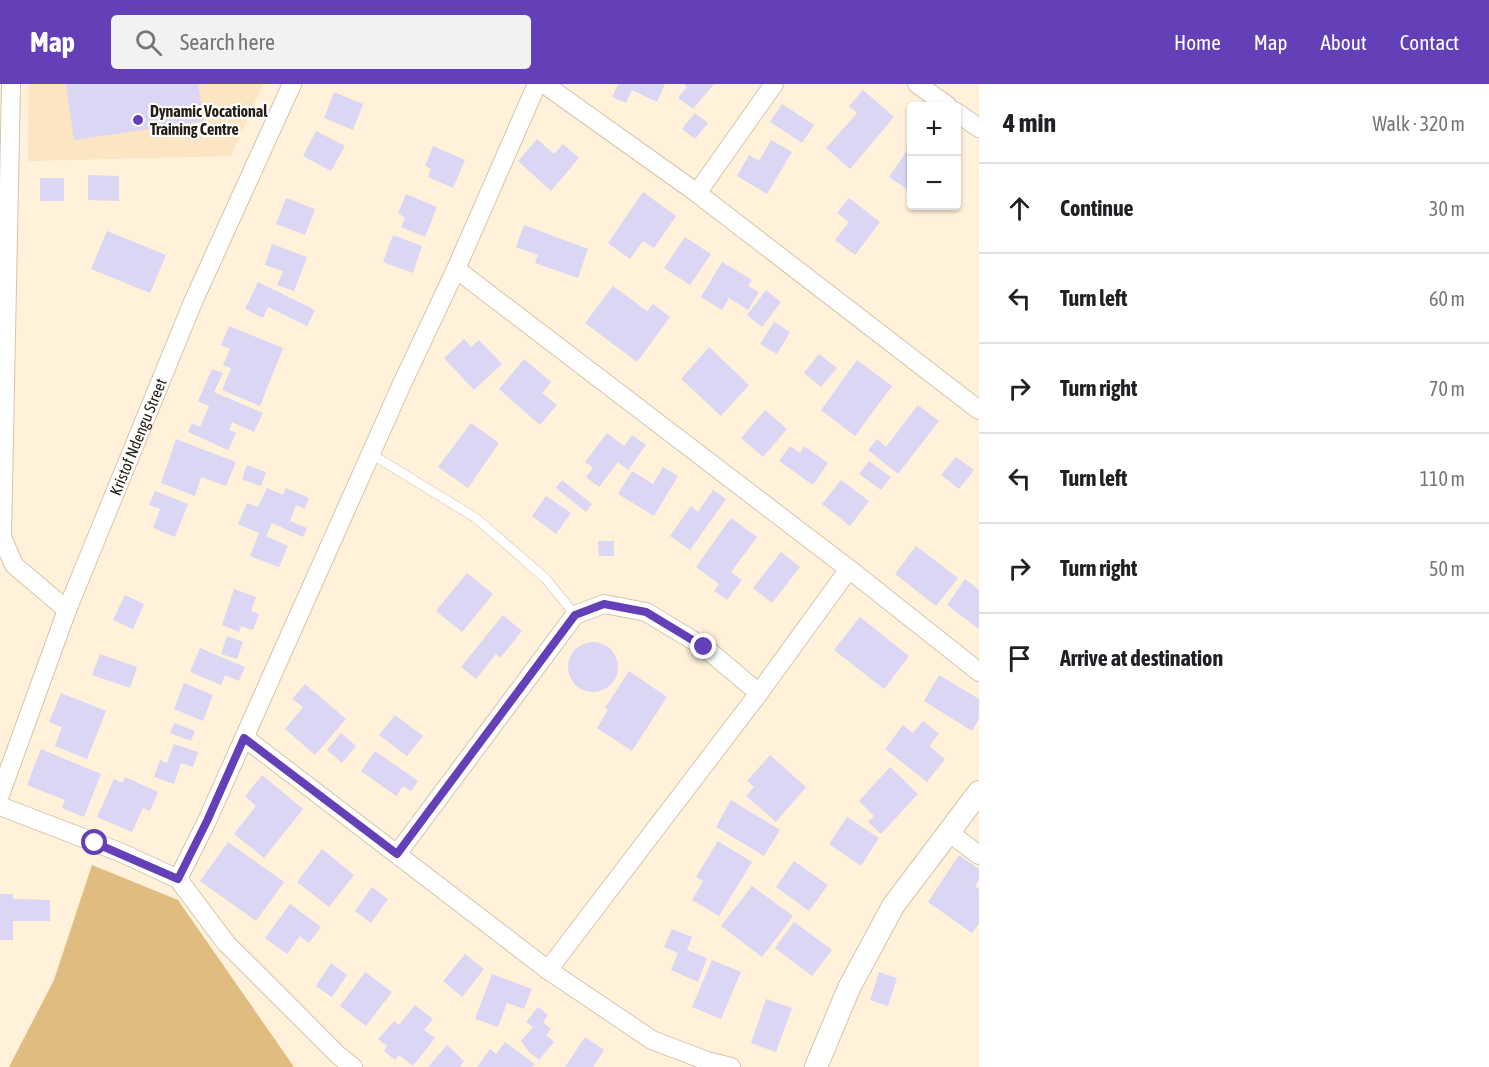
<!DOCTYPE html>
<meta charset="utf-8">
<style>
body{margin:0;font-family:"Asap Condensed",sans-serif;background:#f2f2f2;color:#202124}
.controls{position:absolute;right:18px;top:18px;display:grid;overflow:hidden;border-radius:6px;box-shadow:0 2px 4px #0004}
.controls button{width:54px;height:54px;display:grid;place-items:center;padding:0;border:0;border-bottom:2px solid #e0e0e0;background:#fff;color:#202124;font:30px sans-serif}
.stop{position:absolute;width:18px;height:18px;margin:-14px;border:4px solid #6440b8;border-radius:50%;background:#fff}
.stop.end{background:#6440b8;border-color:#fff;box-shadow:0 2px 6px #0008}
.list{margin:0;padding:0;list-style:none}
h2{display:flex;justify-content:space-between;align-items:center;height:78px;margin:0;padding:0 24px;font-size:26px}
h2 small{font-size:20px;font-weight:400;color:#757577}
.list li{display:grid;grid-template-columns:39px 1fr auto;gap:18px;align-items:center;box-sizing:border-box;height:90px;padding:0 24px;border-top:2px solid #e0e0e0}
.list b{display:block;font-size:22px;white-space:nowrap}
.list em{font-size:20px;font-style:normal;color:#757577}
.icon{flex:none;width:33px;height:33px;fill:none;stroke:currentColor;stroke-width:2;stroke-linecap:round;stroke-linejoin:round}
.map{position:relative;flex:none;width:979px;height:983px;overflow:hidden}
header{display:flex;align-items:center;gap:36px;box-sizing:border-box;height:84px;padding:0 30px;background:#6440b8;color:#fff}
header strong{font-size:28px}
nav{display:flex;gap:33px;margin-inline-start:auto;font-size:21px}
.search{width:420px;height:54px;background:#f2f2f2;display:flex;align-items:center;gap:15px;box-sizing:border-box;padding:0 21px;border-radius:6px;color:#757577;font-size:22px}
main{display:flex}
aside{flex:1;background:#fff}
.map>svg:first-child{display:block}
</style>
<header>
<strong>Map</strong>
<div class="search"><svg class="icon" aria-label="search" viewBox="0 0 24 24"><circle cx="10" cy="10" r="6"/><path d="M15 15l6 6"/></svg>Search here</div>
<nav><a>Home</a><a>Map</a><a>About</a><a>Contact</a></nav>
</header>
<main>
<div class="map">
<svg width="979" height="983" viewBox="0 0 979 983">
<rect width="100%" height="100%" fill="#fff1da"/>
<path fill="#fbe5c3" d="M29,0H263L231,72L28,77Z"/>
<path fill="#e0bc81" d="M92,781L178,816L294,983H9L54,896Z"/>
<path fill="#dad6f4" d="M66,0H198L204,37L74,56Z
M618,0H665L657,18L632,6L626,19L612,13Z
M684,0H714L693,25L678,14L687,3Z
M863,6L894,33L850,85L826,64L857,29L849,22Z
M334,8L363,20L353,46L324,34Z
M782,20L814,41L802,59L770,38Z
M695,29L708,39L695,55L682,45Z
M316,47L345,62L331,87L303,72Z
M537,55L554,70L563,60L579,74L551,107L518,77Z
M771,56L792,68L767,110L737,92L749,71L759,77Z
M912,59V101L908,106L889,93Z
M433,62L465,76L453,104L428,93L431,85L425,82Z
M88,91L119,92V117L88,116Z
M40,94H64V117H40Z
M643,108L676,132L654,164L643,157L630,175L608,159Z
M406,110L437,123L425,153L401,143L405,134L398,129Z
M286,114L315,125L305,151L276,140Z
M849,114L880,138L855,171L835,156L849,138L837,129Z
M524,141L588,165L578,194L535,179L538,171L516,163Z
M107,147L166,171L150,209L91,185Z
M393,151L422,162L413,189L383,178Z
M685,153L711,170L690,201L664,184Z
M272,160L307,173L294,207L277,201L283,187L265,181Z
M722,178L752,196L748,202L759,208L748,226L729,214L722,226L701,213Z
M258,198L315,226L307,242L268,223L263,234L245,225Z
M613,202L647,227L653,220L670,233L637,278L585,239Z
M766,206L781,218L762,243L747,231Z
M774,238L790,248L777,270L760,260Z
M229,242L283,264L260,322L222,306L231,284L223,281L230,265L221,261Z
M464,255L471,263L479,256L502,280L474,306L444,274Z
M709,263L749,301L721,332L681,295Z
M819,270L837,284L821,303L804,289Z
M524,275L551,298L542,309L557,321L540,341L499,305Z
M857,276L892,302L855,352L821,326Z
M212,285L223,289L214,308L263,329L254,348L232,338L229,346L236,349L228,366L188,348L192,339L200,343L209,322L198,317Z
M918,321L939,337L898,390L868,366L877,355L886,363Z
M765,326L787,345L763,373L741,354Z
M471,339L499,359L468,404L438,383Z
M607,349L624,362L632,351L646,361L628,386L618,378L599,403L586,393L593,384L585,378Z
M176,355L236,378L226,402L201,393L195,412L161,399Z
M790,362L800,369L804,362L828,379L813,401L779,377Z
M956,373L974,386L959,405L941,391Z
M869,377L891,393L881,406L859,390Z
M247,381L266,388L261,402L242,395Z
M663,383L678,392L654,432L618,410L632,387L653,400Z
M562,396L592,420L586,428L556,404Z
M841,396L869,417L850,442L822,420Z
M267,404L283,411L286,404L309,414L305,425L296,421L290,437L307,444L303,453L272,439L266,452L288,462L279,483L250,472L259,449L238,440L247,419L258,423Z
M713,406L726,415L690,466L670,452L691,422L698,428Z
M155,407L188,420L175,453L153,444L160,425L149,421Z
M546,412L571,429L556,450L532,432Z
M731,434L757,453L731,488L742,496L727,516L714,507L719,500L696,483Z
M598,457H614V472H599Z
M916,462L958,494L936,522L895,490Z
M781,468L800,483L772,519L753,504Z
M467,489L493,510L462,548L436,527Z
M965,495L979,506V545L947,521Z
M234,505L256,513L251,527L259,530L253,546L241,542L239,548L222,541Z
M125,511L144,520L133,545L113,536Z
M503,531L522,547L500,574L496,570L476,595L461,583Z
M860,533L909,572L884,605L834,566Z
M227,552L243,558L237,575L221,570Z
M568 583a25 25 0 1 1 50 0a25 25 0 1 1-50 0Z
M200,564L245,583L239,597L225,591L221,601L190,588Z
M100,570L137,583L130,604L92,591Z
M629,587L667,613L632,667L597,644L608,626L605,624Z
M939,591L979,615V635L972,647L924,617Z
M184,599L213,611L203,637L174,625Z
M305,600L346,635L315,671L285,645L303,623L292,615Z
M61,609L106,627L87,675L55,662L62,643L49,638Z
M395,631L423,652L407,672L379,651Z
M923,637L939,650L929,662L945,675L927,698L885,665L903,641L913,649Z
M174,639L195,647L191,657L170,649Z
M341,649L356,662L342,679L327,666Z
M174,660L198,668L193,683L181,679L174,700L154,693L160,676L167,679Z
M41,665L101,690L84,733L62,724L65,716L27,701Z
M375,667L418,697L411,707L403,702L396,712L361,687Z
M770,671L806,703L776,738L746,712L754,703L747,697Z
M890,683L918,710L881,750L868,738L874,732L859,717Z
M262,691L303,725L264,774L234,750L256,722L245,712Z
M125,693L158,708L150,727L143,724L132,748L97,733L114,695L122,699Z
M731,716L780,746L764,772L716,743Z
M847,733L879,754L861,782L829,760Z
M718,757L752,778L719,832L692,816L703,797L696,793Z
M228,758L284,798L256,837L200,797Z
M322,765L354,791L329,823L297,798Z
M959,771L979,785V796L975,802L979,805V839L972,849L928,818Z
M794,777L828,801L809,827L776,803Z
M752,802L793,832L762,873L721,842Z
M372,803L388,815L371,839L355,827Z
M0,810H13V815L50,816V837H13V856H0Z
M290,820L321,843L309,859L300,852L287,870L265,854Z
M794,838L832,866L812,892L775,864Z
M672,845L692,853L687,866L707,874L698,898L671,886L678,869L664,863Z
M465,870L484,885L462,913L443,897Z
M712,876L741,888L721,935L692,923Z
M331,879L347,891L332,913L316,902Z
M365,888L392,908L366,942L340,922Z
M879,888L897,894L888,922L870,916Z
M492,890L532,905L524,925L507,919L498,943L475,935Z
M766,915L792,924L776,968L751,959Z
M415,921L433,935L424,946L435,954L413,982L399,971L395,976L384,967L387,962L378,955L394,937L399,941Z
M538,923L548,931L543,938L551,945L546,951L554,958L539,976L529,968L521,957L533,943L526,938Z
M585,953L604,966L593,983H565Z
M505,958L535,980L532,983H477L490,965L496,970Z
M447,961L464,977L460,983H428Z"/>
<g fill="none" stroke-linecap="round" stroke-linejoin="round">
<defs>
<path id="service" d="M371,370L476,434L546,495L575,531"/>
<g id="minor">
<path d="M11,0L2,453L14,481L67,526"/>
<path d="M544,0L697,109L979,326"/>
<path d="M917,0L948,22"/>
<path d="M956,28L979,44"/>
<path d="M697,109L774,0"/>
<path d="M456,185L849,485L979,588"/>
<path d="M245,654L548,886L652,956L707,977L731,983"/>
<path id="s1" d="M0,711L67,526L193,218L292,0"/>
<path d="M0,722L122,769L178,795L226,859L338,971L353,983"/>
<path d="M947,747L979,771"/>
<path d="M397,770L575,531L604,520L646,528L704,563L759,609"/>
<path d="M178,795L207,737L401,302L456,185L537,0"/>
<path d="M548,886L759,609L849,485"/>
</g>
<path id="tertiary" d="M816,983L849,904L893,822L979,708"/>
</defs>
<use href="#service" stroke="#d5c4a9" stroke-width="10"/>
<use href="#minor" stroke="#d5c4a9" stroke-width="20"/>
<use href="#tertiary" stroke="#d5c4a9" stroke-width="24"/>
<use href="#service" stroke="#fff" stroke-width="9"/>
<use href="#minor" stroke="#fff" stroke-width="18"/>
<use href="#tertiary" stroke="#fff" stroke-width="22"/>
</g>
<g fill="none" stroke-linecap="round" stroke-linejoin="round">
<path stroke="#6440b8" stroke-width="8" d="M95,759L178,795L207,737L244,654L397,770L575,531L604,520L646,528L704,563"/>
</g>
<circle fill="#6440b8" stroke="#fff" stroke-width="2" cx="138" cy="36" r="6"/>
<g text-anchor="middle" stroke-width="4.5" stroke-linejoin="round" paint-order="stroke">
<g font-size="16" font-weight="bold" fill="#241e14" stroke="#fff" text-anchor="start">
<text x="150" y="33">Dynamic Vocational<tspan x="150" dy="18">Training Centre</tspan></text>
</g>
<g font-size="16" fill="#241e14" stroke="#fff">
<text dy="6" stroke="none"><textPath href="#s1" startOffset="384">Kristof Ndengu Street</textPath></text>
</g>
</g>
</svg>
<div class="controls">
<button>+</button>
<button>−</button>
</div>
<div class="stop" style="left:95px;top:759px"></div>
<div class="stop end" style="left:704px;top:563px"></div>
</div>
<aside>
<h2>4 min<small>Walk · 320 m</small></h2>
<ul class="list">
<li><svg class="icon" aria-label="ahead" viewBox="0 0 24 24"><path d="M12 20V5M6 11l6-6 6 6"/></svg><div><b>Continue</b></div><em>30 m</em></li>
<li><svg class="icon" aria-label="left" viewBox="0 0 24 24"><path d="M17 20v-9H6M10 6l-5 5 5 5"/></svg><div><b>Turn left</b></div><em>60 m</em></li>
<li><svg class="icon" aria-label="right" viewBox="0 0 24 24"><path d="M7 20v-9h11M14 6l5 5-5 5"/></svg><div><b>Turn right</b></div><em>70 m</em></li>
<li><svg class="icon" aria-label="left" viewBox="0 0 24 24"><path d="M17 20v-9H6M10 6l-5 5 5 5"/></svg><div><b>Turn left</b></div><em>110 m</em></li>
<li><svg class="icon" aria-label="right" viewBox="0 0 24 24"><path d="M7 20v-9h11M14 6l5 5-5 5"/></svg><div><b>Turn right</b></div><em>50 m</em></li>
<li><svg class="icon" aria-label="arrive" viewBox="0 0 24 24"><path d="M6 21V4h12l-3 4 3 4H6"/></svg><div><b>Arrive at destination</b></div></li>
</ul>
</aside>
</main>
